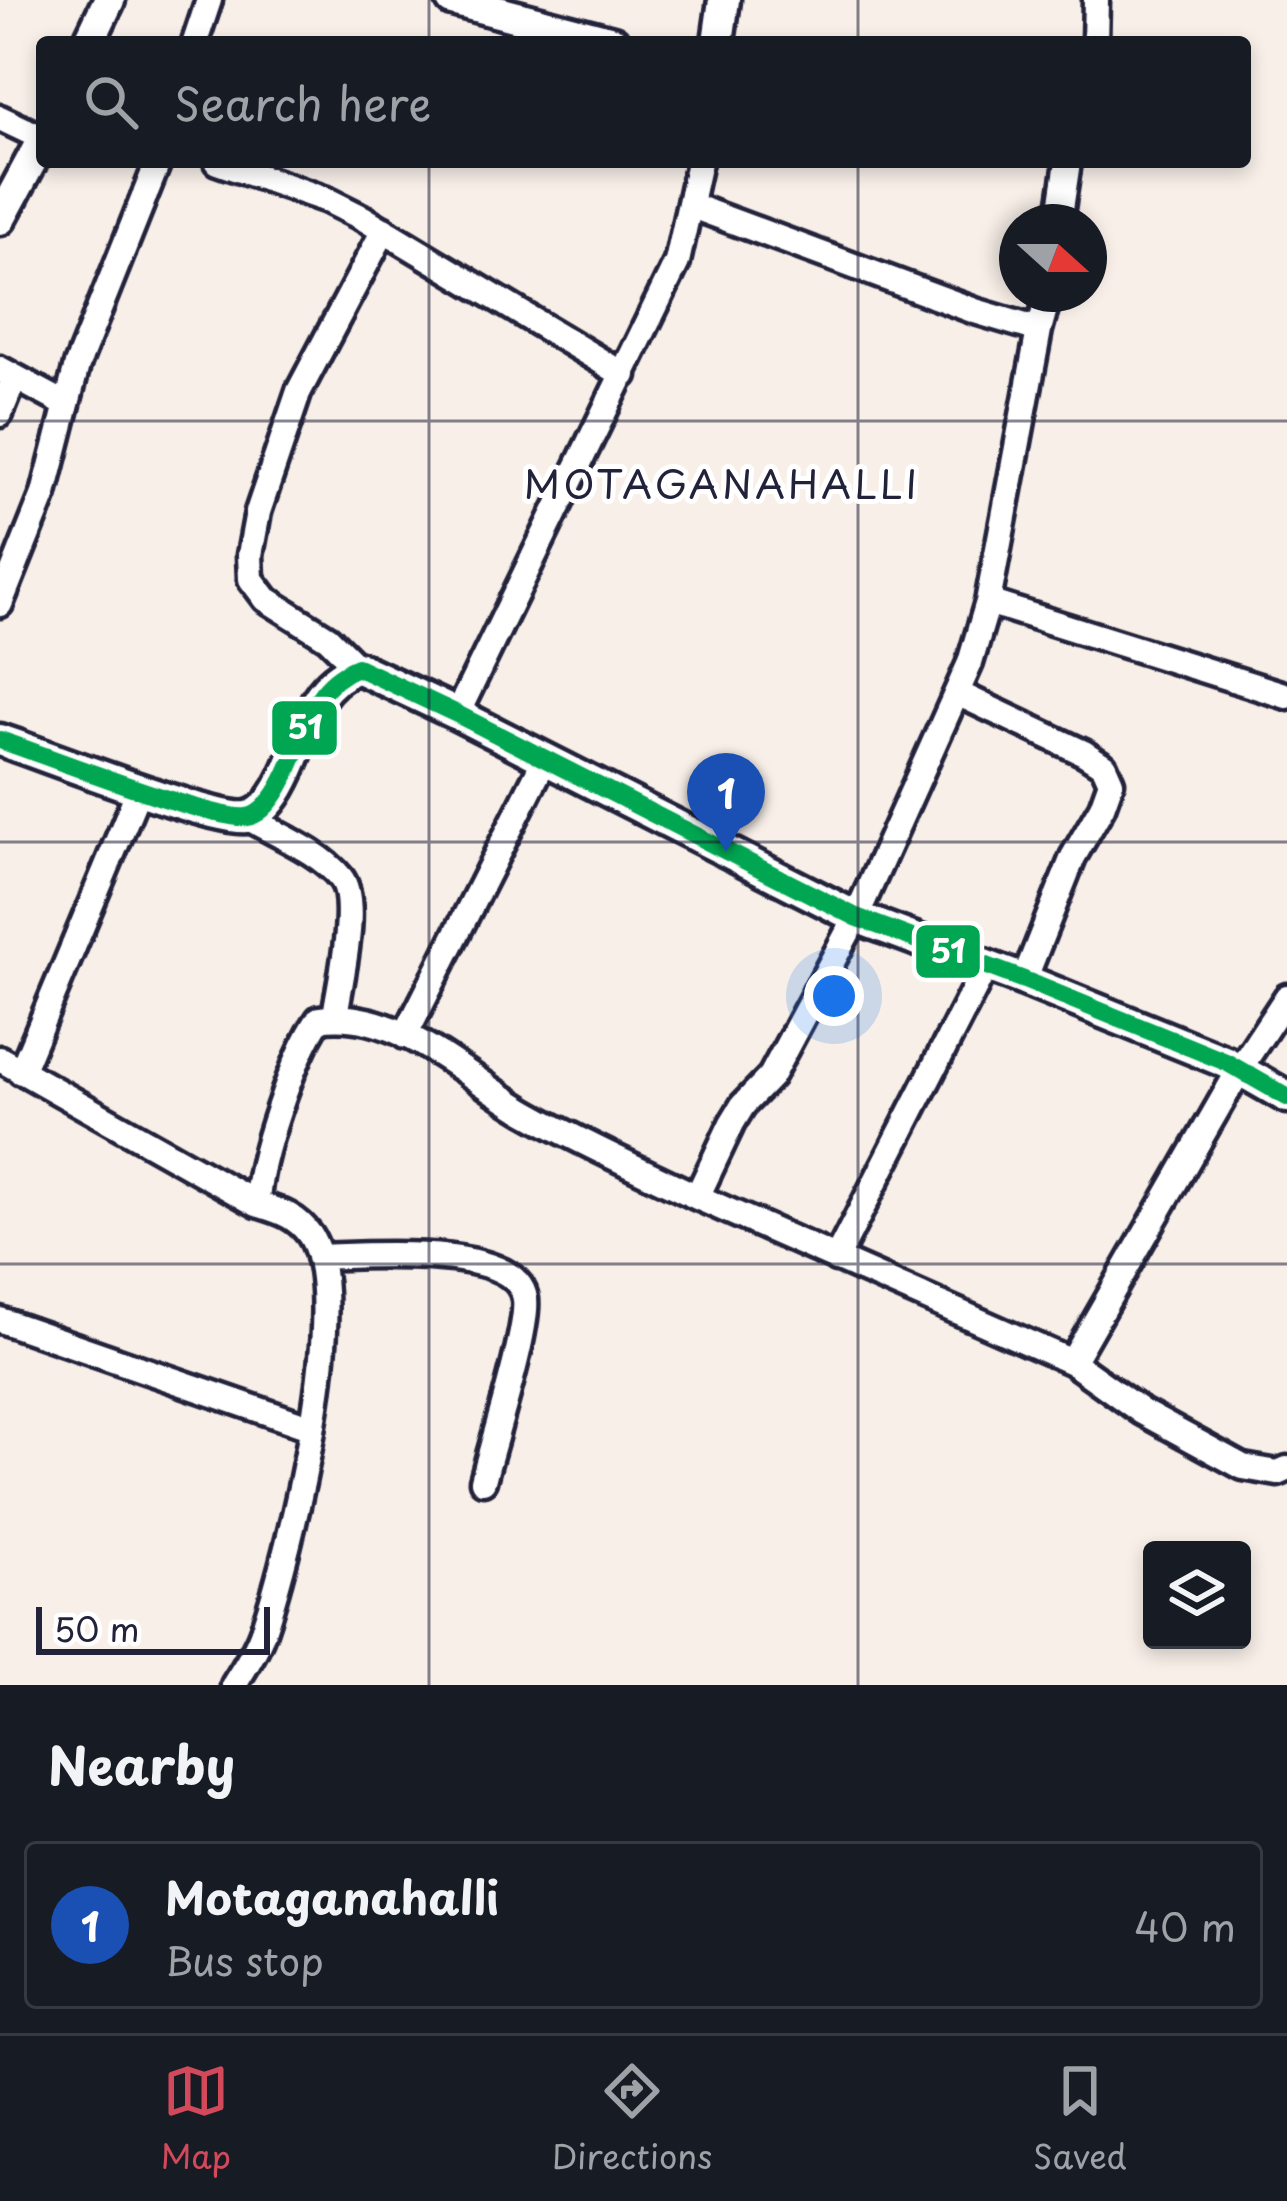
<!DOCTYPE html>
<style>
body{margin:0;font-family:"Playpen Sans",sans-serif;background:#20242c;color:#f1f3f6}
.controls{position:absolute;right:36px;bottom:36px;display:grid;overflow:hidden;border-radius:12px;box-shadow:0 6px 18px #0003}
.controls button{width:108px;height:108px;display:grid;place-items:center;padding:0;border:0;border-bottom:3px solid #363941;background:#171b24;color:#f1f3f6;font:60px sans-serif}
.compass{position:absolute;left:999px;top:204px;width:108px;height:108px;border-radius:50%;background:#171b24;box-shadow:0 6px 18px #0003;rotate:111deg}
.scale{position:absolute;left:36px;bottom:30px;width:234px;box-sizing:border-box;padding-left:12px;border:6px solid #22223b;border-top:0;font-size:33px;line-height:42px;white-space:nowrap;color:#22223b;-webkit-text-stroke:9px #fff;paint-order:stroke}
.you{position:absolute;left:834px;top:996px;width:42px;height:42px;margin:-30px;border:9px solid #fff;border-radius:50%;background:#1a73e8;box-shadow:0 0 0 18px #1a73e833}
.badge{display:grid;place-items:center;width:78px;height:78px;border-radius:50%;background:#d1495b;color:#fff;font-size:39px;font-weight:700}
.pin{position:absolute;translate:-50% -99px;filter:drop-shadow(0 3px 6px #0008)}
.pin::after{content:'';position:absolute;top:63px;width:42px;height:36px;background:inherit;clip-path:polygon(0 0,100% 0,50% 100%)}
.list{margin:0;padding:0;list-style:none}
h2{display:flex;justify-content:space-between;align-items:center;height:156px;margin:0;padding:0 48px;font-size:51px}
h2 small{font-size:39px;font-weight:400;color:#9ea1a6}
.list li{display:grid;grid-template-columns:78px 1fr auto;gap:36px;align-items:center;box-sizing:border-box;height:168px;margin:0 24px 24px;padding:0 24px;border:3px solid #363941;border-radius:12px}
.list b{display:block;font-size:45px;white-space:nowrap}
.list p{margin:0;font-size:39px;white-space:nowrap;color:#9ea1a6}
.list em{font-size:39px;font-style:normal;color:#9ea1a6}
.icon{flex:none;width:66px;height:66px;fill:none;stroke:currentColor;stroke-width:2;stroke-linecap:round;stroke-linejoin:round}
.map{position:relative;flex:none;width:1287px;height:1685px;overflow:hidden}
.search{position:absolute;background:#171b24;box-shadow:0 6px 18px #0003;left:36px;right:36px;top:36px;height:132px;display:flex;align-items:center;gap:30px;box-sizing:border-box;padding:0 42px;border-radius:12px;color:#9ea1a6;font-size:45px}
.sheet{height:348px;background:#171b24}
nav{display:flex;justify-content:space-around;align-items:center;box-sizing:border-box;height:168px;border-top:3px solid #363941;background:#171b24;font-size:33px;color:#9ea1a6}
nav a{display:grid;justify-items:center;gap:6px}
nav .on{color:#d1495b}
.map>svg:first-child{display:block}
</style>
<div class="map">
<svg width="1287" height="1685" viewBox="0 0 1287 1685">
<rect width="100%" height="100%" fill="#f8efe8"/>
<filter id="ink" filterUnits="userSpaceOnUse"><feTurbulence type="fractalNoise" baseFrequency=".00833" numOctaves="2"/><feDisplacementMap in="SourceGraphic" scale="24" xChannelSelector="R" yChannelSelector="G"/><feConvolveMatrix kernelMatrix="1 2 1 2 8 2 1 2 1" color-interpolation-filters="sRGB"/></filter>
<g filter="url(#ink)">
<g fill="none" stroke-linecap="round" stroke-linejoin="round">
<defs>
<path id="minor" d="M195,42L209,0
M1095,42L1096,0
M0,118L42,138
M217,162L327,200L363,218L624,375
M1059,222L1068,162
M1039,330L1049,294
M0,369L65,404
M0,414L15,377
M988,602L1287,696
M0,604L44,494L77,365L158,162
M357,667L328,638L266,599L251,579L250,555L258,512L299,391L384,230
M957,693L1084,753L1104,766L1111,782L1102,807L1073,857L1024,980
M457,714L677,262L699,162
M247,817C277,835 319,851 341,878C360,902 339,986 335,1016
M405,1036L545,759
M0,1059L257,1204
M21,1072L140,787
M697,1197L1072,1362L1142,1412L1243,1467L1278,1473L1287,1469
M319,1257C361,1256 517,1242 525,1299C529,1329 492,1444 483,1481
M836,1259L986,966
M0,1320L312,1428
M1072,1362L1244,1062L1287,997
M234,1685C245,1667 258,1648 264,1628C289,1554 353,1299 310,1235C296,1215 279,1211 257,1204C258,1160 294,1055 319,1019C398,1006 468,1080 532,1115C585,1145 642,1170 697,1197L732,1123L743,1105L771,1076L856,917L970,663L988,602L1039,330L975,311L692,206"/>
<path id="tertiary" d="M452,0L613,42
M89,42L109,0
M718,42L724,0
M0,219L42,141
M0,740C42,754 215,822 247,817C273,813 291,765 299,744C311,709 321,682 357,667L457,714L856,917L1024,980L1226,1062L1287,1097"/>
</defs>
<use href="#minor" stroke="#22223b" stroke-width="33"/>
<use href="#tertiary" stroke="#22223b" stroke-width="39"/>
<use href="#minor" stroke="#fff" stroke-width="24"/>
<use href="#tertiary" stroke="#fff" stroke-width="30"/>
<defs>
<path id="bus-1" d="M0,740C42,754 215,822 247,817C273,813 291,765 299,744C311,709 321,682 357,667L457,714L856,917L1024,980L1226,1062L1287,1097"/>
</defs>
<use href="#bus-1" stroke="#fff" stroke-width="27"/>
<use href="#bus-1" stroke="#00a651" stroke-width="18"/>
</g>
</g>
<path fill="none" stroke="#22223b" stroke-width="3" stroke-opacity="0.55" d="M429,0V42M858,0V42M429,162V1685M858,162V1685M0,421H1287M0,842H1287M0,1264H1287"/>
<g text-anchor="middle" stroke-width="10" stroke-linejoin="round" paint-order="stroke">
<g font-size="39" letter-spacing="3" fill="#22223b" stroke="#fff">
<text x="722" y="499">MOTAGANAHALLI</text>
</g>
</g>
<g stroke="#fff" stroke-width="4.5">
<rect x="270" y="699" width="69" height="58" rx="12" fill="#00a651"/>
<rect x="914" y="923" width="68" height="57" rx="12" fill="#00a651"/>
</g>
<g font-size="33" text-anchor="middle" font-weight="bold" fill="#fff">
<text x="305" y="739">51</text>
<text x="948" y="963">51</text>
</g>
</svg>
<div class="controls">
<button><svg class="icon" aria-label="layers" viewBox="0 0 24 24"><path d="M12 4l9 5-9 5-9-5zM3 14l9 5 9-5"/></svg></button>
</div>
<svg class="compass" viewBox="-18 -18 36 36"><path d="M0-13l5 13h-10z" fill="#e53935"/><path d="M0 13l5-13h-10z" fill="#9ea1a6"/></svg>
<div class="scale">50 m</div>
<div class="you"></div>
<div class="pin badge" style="left:726px;top:852px;background:#1a4fb4">1</div>
<div class="search"><svg class="icon" aria-label="search" viewBox="0 0 24 24"><circle cx="10" cy="10" r="6"/><path d="M15 15l6 6"/></svg>Search here</div>
</div>
<section class="sheet">
<h2>Nearby<small></small></h2>
<ul class="list">
<li><span class="badge" style="background:#1a4fb4">1</span><div><b>Motaganahalli</b><p>Bus stop</p></div><em>40 m</em></li>
</ul>
</section>
<nav>
<a class="on"><svg class="icon" aria-label="map" viewBox="0 0 24 24"><path d="M3 6l6-2 6 2 6-2v14l-6 2-6-2-6 2zM9 4v14M15 6v14"/></svg>Map</a>
<a><svg class="icon" aria-label="directions" viewBox="0 0 24 24"><path d="M12 3l9 9-9 9-9-9zM9 14v-3h6M13 9l2 2-2 2"/></svg>Directions</a>
<a><svg class="icon" aria-label="saved" viewBox="0 0 24 24"><path d="M7 4h10v16l-5-4-5 4z"/></svg>Saved</a>
</nav>
